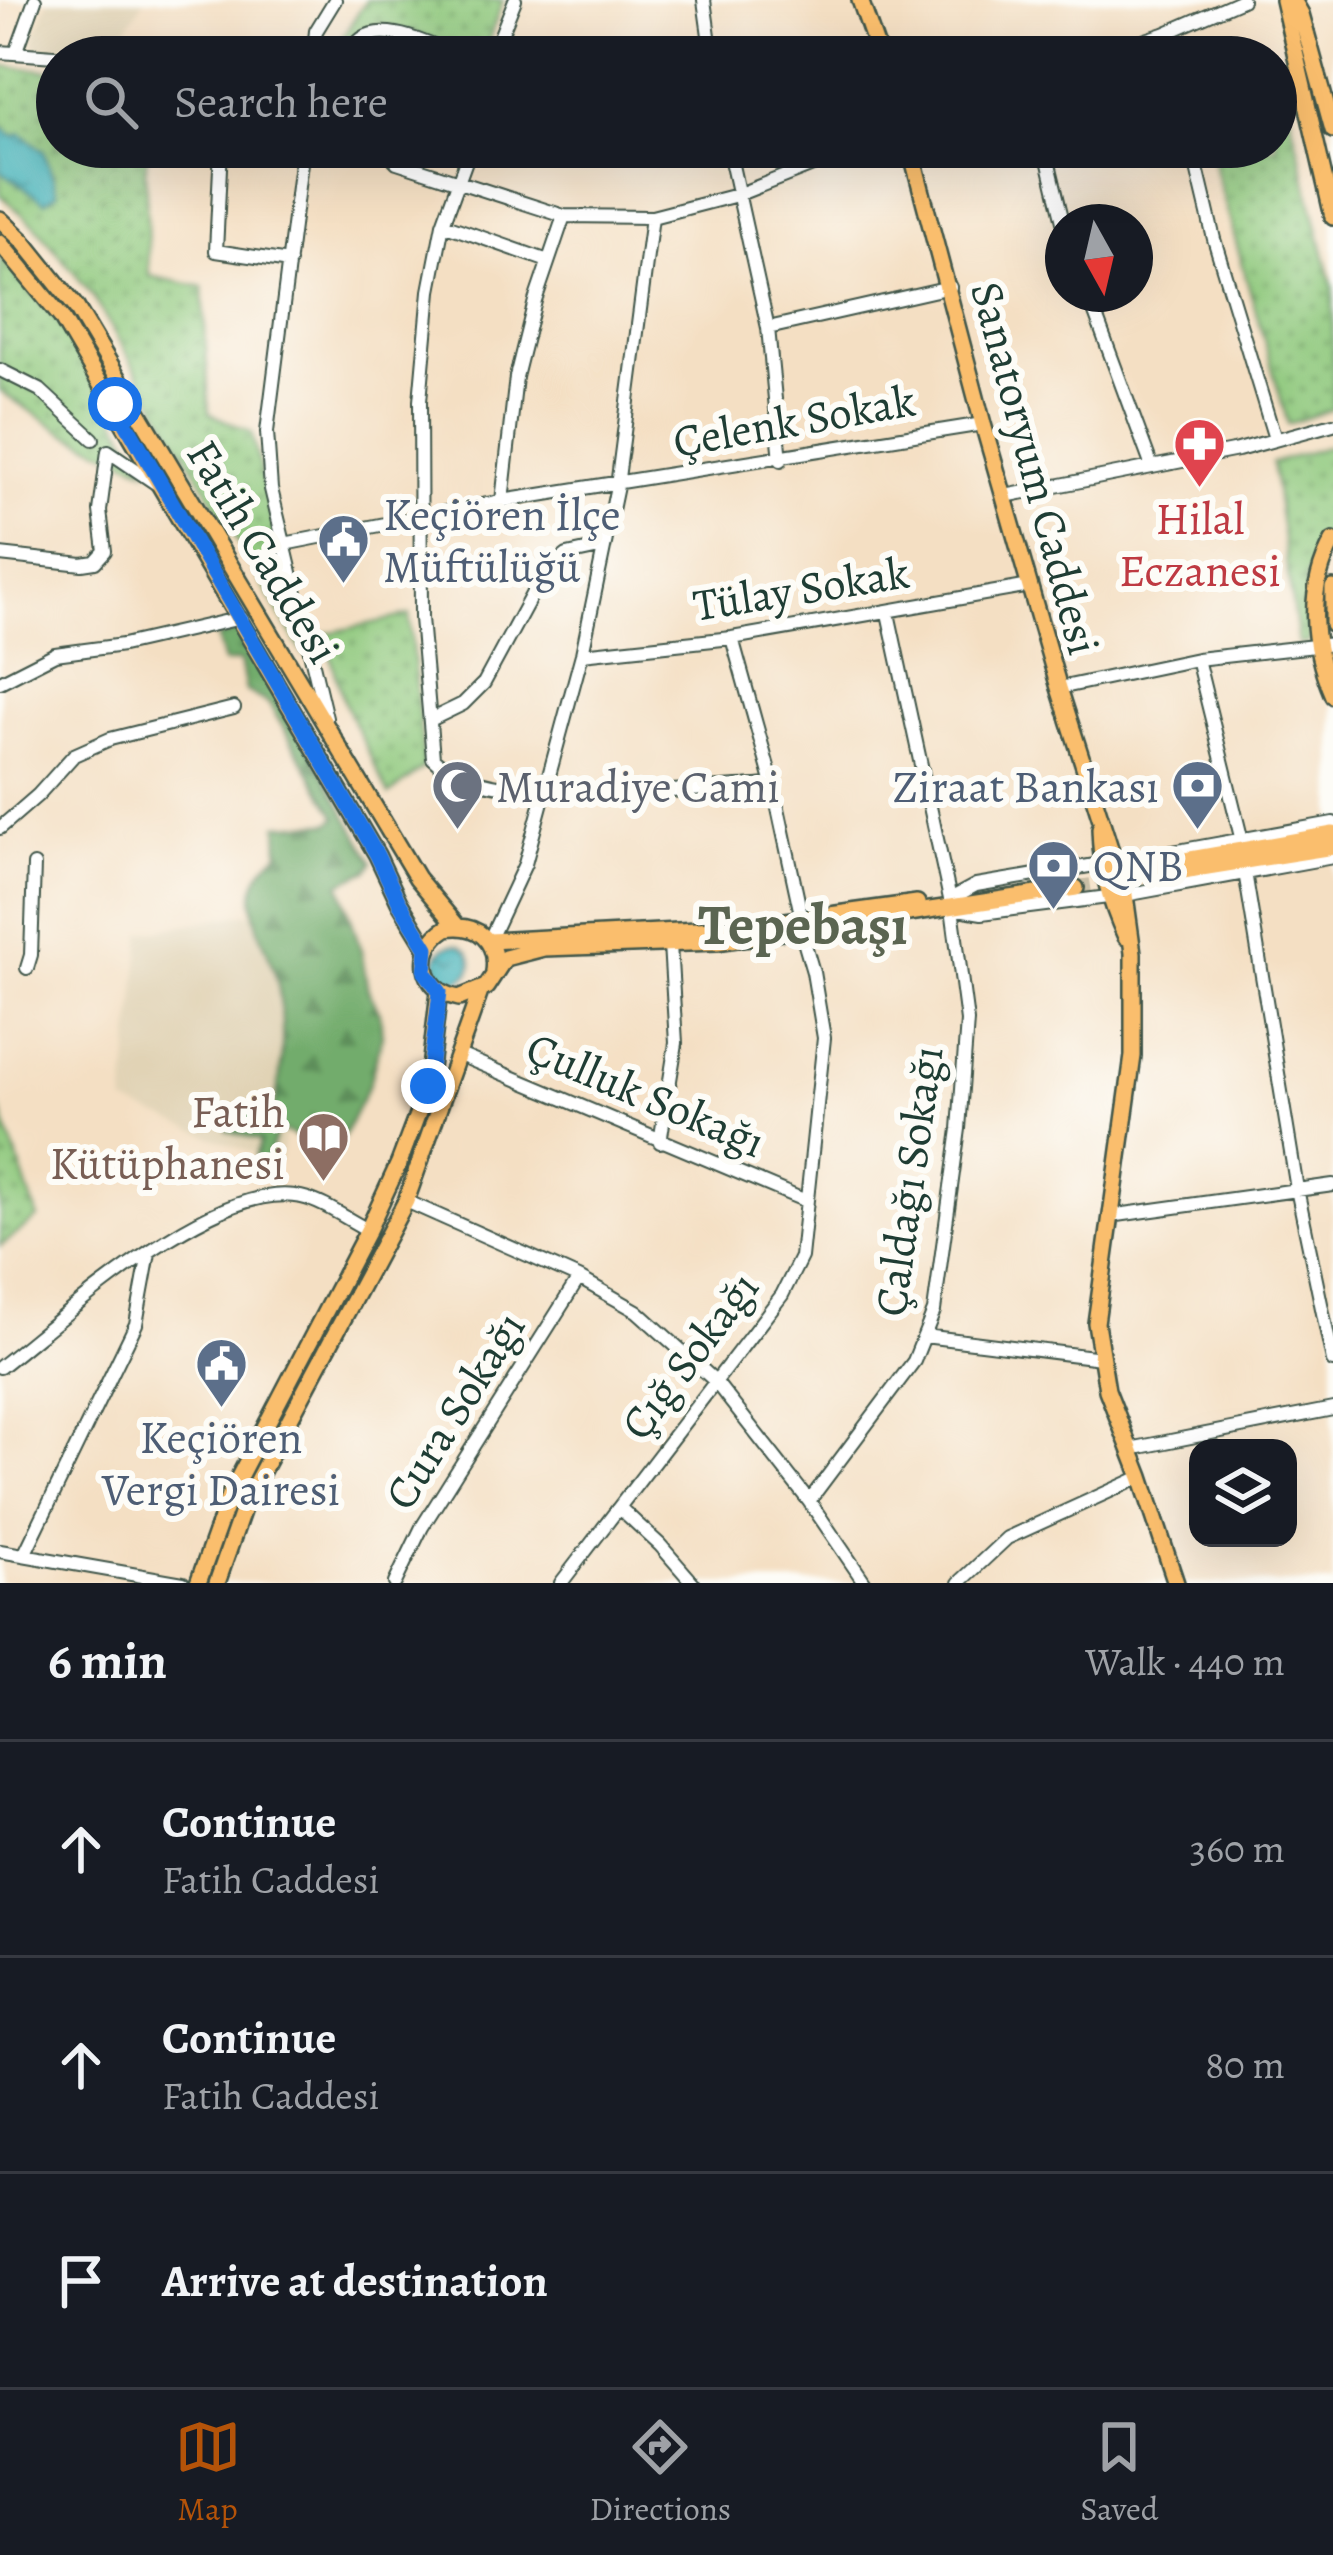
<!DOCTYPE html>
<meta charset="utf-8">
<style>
body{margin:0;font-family:Alegreya,serif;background:#20242c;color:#f1f3f6}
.controls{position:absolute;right:36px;bottom:36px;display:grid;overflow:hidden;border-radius:24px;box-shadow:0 12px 48px #0002}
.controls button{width:108px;height:108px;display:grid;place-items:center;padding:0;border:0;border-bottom:3px solid #363941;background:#171b24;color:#f1f3f6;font:60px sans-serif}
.compass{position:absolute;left:1045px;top:204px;width:108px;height:108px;border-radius:50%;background:#171b24;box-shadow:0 12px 48px #0002;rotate:172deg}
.stop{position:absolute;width:36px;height:36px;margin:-27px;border:9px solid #1a73e8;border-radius:50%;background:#fff}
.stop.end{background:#1a73e8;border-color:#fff;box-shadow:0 3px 12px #0008}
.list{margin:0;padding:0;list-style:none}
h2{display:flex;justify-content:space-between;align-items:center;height:156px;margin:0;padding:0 48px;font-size:51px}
h2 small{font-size:39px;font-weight:400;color:#9ea1a6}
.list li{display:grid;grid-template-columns:78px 1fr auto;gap:36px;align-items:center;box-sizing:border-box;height:216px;padding:0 48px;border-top:3px solid #363941}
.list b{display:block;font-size:45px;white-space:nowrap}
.list p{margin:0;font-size:39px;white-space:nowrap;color:#9ea1a6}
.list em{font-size:39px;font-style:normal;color:#9ea1a6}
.icon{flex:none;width:66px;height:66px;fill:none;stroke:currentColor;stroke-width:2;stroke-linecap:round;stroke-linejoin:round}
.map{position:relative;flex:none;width:1333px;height:1583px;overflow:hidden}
.search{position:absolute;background:#171b24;box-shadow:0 12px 48px #0002;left:36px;right:36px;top:36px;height:132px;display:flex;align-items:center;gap:30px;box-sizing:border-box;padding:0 42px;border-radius:66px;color:#9ea1a6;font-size:45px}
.sheet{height:804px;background:#171b24}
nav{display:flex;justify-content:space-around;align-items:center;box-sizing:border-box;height:168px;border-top:3px solid #363941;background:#171b24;font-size:33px;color:#9ea1a6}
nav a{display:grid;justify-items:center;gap:6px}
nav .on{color:#b45309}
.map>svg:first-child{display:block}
</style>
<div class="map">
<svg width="1333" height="1583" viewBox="0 0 1333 1583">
<defs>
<pattern id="forest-firs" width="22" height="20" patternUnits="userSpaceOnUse" patternTransform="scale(3)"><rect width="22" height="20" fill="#72ac6c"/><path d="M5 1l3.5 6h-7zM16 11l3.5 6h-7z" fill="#5d8d5a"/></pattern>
<pattern id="park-dots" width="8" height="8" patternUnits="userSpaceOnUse" patternTransform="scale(3)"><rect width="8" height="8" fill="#8ec87c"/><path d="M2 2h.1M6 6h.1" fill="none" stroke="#73a466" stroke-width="1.8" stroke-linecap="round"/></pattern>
<pattern id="water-ripples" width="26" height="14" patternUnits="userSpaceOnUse" patternTransform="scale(3)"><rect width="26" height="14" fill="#3fb0b7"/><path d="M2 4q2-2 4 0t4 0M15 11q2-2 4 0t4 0" fill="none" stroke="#349096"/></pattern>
</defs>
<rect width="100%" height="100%" fill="#fdfcf7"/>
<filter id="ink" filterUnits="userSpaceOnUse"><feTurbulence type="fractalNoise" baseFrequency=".00833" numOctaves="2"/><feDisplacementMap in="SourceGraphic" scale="24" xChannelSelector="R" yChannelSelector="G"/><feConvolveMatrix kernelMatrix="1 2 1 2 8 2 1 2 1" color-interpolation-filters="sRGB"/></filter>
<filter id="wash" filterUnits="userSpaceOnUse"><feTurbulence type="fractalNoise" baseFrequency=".004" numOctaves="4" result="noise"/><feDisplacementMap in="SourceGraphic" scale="48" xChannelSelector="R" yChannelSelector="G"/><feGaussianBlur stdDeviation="2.7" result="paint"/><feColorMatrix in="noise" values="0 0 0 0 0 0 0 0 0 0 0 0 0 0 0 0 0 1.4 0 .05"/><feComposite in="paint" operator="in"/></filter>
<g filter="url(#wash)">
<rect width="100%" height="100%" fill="#f4dfc3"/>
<path fill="#e1d3b5" d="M48,0H144L111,53L36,48L34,39Z
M248,913L274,922L294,1080L280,1164L124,1103L142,933Z"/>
<path fill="url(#forest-firs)" stroke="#487450" stroke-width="3" d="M242,630L373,862L368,870L340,883L361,950L368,990L380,1013L382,1036L369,1084L341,1141L309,1152L312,1144L278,1129L266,1162L255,1157L261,1141L227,1130L236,1108L270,1121C284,1078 285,1035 279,990C271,940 225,894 279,853L278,825L330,823L337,817L269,704L246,691L240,661L224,663L217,638Z"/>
<path fill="url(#park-dots)" stroke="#568258" stroke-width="3" d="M366,0H503L484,53L380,24C359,28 350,37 342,57H330Z
M0,66L57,71V147H148L145,172L149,276L203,287L209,413L251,432L305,656L92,295L35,225L0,195Z
M1282,83L1333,289V409L1288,424L1209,147H1276V86Z
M0,256L58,320L146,469L64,433L0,391Z
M1333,445V515L1306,577L1309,643L1298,644L1272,463Z
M409,615L424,767L389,795L344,702L324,634Z
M0,1108L38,1218L0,1246Z"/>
<path fill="url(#water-ripples)" stroke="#2f7676" stroke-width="3" d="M0,126L14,136L21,133L44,151L58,193L45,202L0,171Z
M436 963a18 18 0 1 1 36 0a18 18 0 1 1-36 0Z"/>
</g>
<g filter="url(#ink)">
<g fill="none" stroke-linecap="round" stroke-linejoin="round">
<path stroke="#c9bfa6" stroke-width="15" stroke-dasharray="15 8" stroke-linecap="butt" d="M1076,888L1164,874"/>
<defs>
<path id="minor" d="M704,0L712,57
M1164,34L1170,57
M0,52L68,57
M16,53L35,0
M313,57L316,31L335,0
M349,57C366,9 428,45 460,57
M492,57L515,0
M1094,57L1164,34L1242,0
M221,147L216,251L289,262
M303,147L267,432L271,489L326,718
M382,147L397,162L564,216L652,217L737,195L858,147
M471,147L443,224L430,291L420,401L421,618L433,758C484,813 699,788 773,785
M728,147L768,328L781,460
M1045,147L1063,222
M1192,147L1214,239L1275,439
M443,224L548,261
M1088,294L1152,467
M768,328L950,287
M0,370L40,390L93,439
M1005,496L1238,450L1333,424
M502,501L516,377L535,301L564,216
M284,544L502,501L983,424
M0,555L82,564L95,562L105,551L100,511L108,451L157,484
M888,613L950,899L976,885L1101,864
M732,638L773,785L802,919
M582,654L732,638L1030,586
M1197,659L1242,841
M0,682L55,654L123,645L241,618
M1059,688L1197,659L1333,644
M430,720L463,704L484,683L543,574L567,555L604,547
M0,828L38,795L74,755L110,739L234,708
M1117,862L1333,823
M1245,872L1297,1189L1333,1361
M1125,895L1333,857
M489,941L525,864L582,654L617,486L652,217
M27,968L31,955L34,865
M457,1054L806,1201
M660,1142L676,1043L670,944
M406,1201L579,1278L637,1311L714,1380L809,1501L865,1583
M1110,1216L1333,1185
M924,1336L1101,1358
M0,1367C66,1316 215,1178 301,1197C324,1202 348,1220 368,1230
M1130,1449L1333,1409
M809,1501L914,1361L934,1311L959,1129L967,1021L952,908L982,913L1108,897
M621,1509L660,1545L693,1583
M0,1551L183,1583
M24,1555L136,1324L149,1253
M395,1583L422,1527L579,1278
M561,1583L782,1295L801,1257L824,1038L813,972L801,931
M959,1583L1007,1538L1141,1477"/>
<path id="major" d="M860,0L880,57
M1283,0L1333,217
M1293,0L1301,14L1333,130
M910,147L983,424L1059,688L1125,895L1133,953V1056L1096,1323L1107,1390L1141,1477L1176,1583
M0,219L23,241L76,307L417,878L457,926
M0,243L61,317L377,855L399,902L427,948
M1333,541C1306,590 1311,645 1333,696
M1333,588V625
M1100,828C1101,869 1109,900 1126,937
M1162,864L1333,834
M1164,874L1333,847
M489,941L734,928L917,903
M494,972C498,941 478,923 447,928C414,948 420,991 459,998L486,987L505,958L544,948L717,942L1076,888
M198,1583L229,1496L368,1230L399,1163L428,1086L439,991
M217,1583L245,1503L406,1201L480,992"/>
</defs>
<use href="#minor" stroke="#3f5549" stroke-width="16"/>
<use href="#major" stroke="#3f5549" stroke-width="20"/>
<use href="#minor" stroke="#fff" stroke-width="12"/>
<use href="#major" stroke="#fabe6d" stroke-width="15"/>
</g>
</g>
<g fill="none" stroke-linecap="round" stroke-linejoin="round" filter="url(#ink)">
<path stroke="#1a73e8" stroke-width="15" d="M115,404L377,855L399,902L427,948L425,972L440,992L428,1086"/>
</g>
<defs>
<symbol id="pharmacy-pin" viewBox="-11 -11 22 30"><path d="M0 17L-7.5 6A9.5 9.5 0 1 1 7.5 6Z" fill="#e0444e" stroke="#fdfcf7"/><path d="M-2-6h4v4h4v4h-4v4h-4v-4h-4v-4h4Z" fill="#fff"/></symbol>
<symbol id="civic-pin" viewBox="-11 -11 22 30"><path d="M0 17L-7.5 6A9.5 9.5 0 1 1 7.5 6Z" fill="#5c6f8a" stroke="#fdfcf7"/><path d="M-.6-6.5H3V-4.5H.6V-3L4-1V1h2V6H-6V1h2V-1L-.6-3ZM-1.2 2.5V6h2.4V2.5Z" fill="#fff"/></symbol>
<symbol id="mosque-pin" viewBox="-11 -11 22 30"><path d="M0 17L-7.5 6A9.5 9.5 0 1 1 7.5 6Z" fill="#6b7280" stroke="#fdfcf7"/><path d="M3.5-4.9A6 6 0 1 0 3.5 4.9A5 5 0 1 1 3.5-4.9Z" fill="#fff"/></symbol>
<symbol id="bank-pin" viewBox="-11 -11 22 30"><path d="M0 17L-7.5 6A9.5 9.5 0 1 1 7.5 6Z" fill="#5c6f8a" stroke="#fdfcf7"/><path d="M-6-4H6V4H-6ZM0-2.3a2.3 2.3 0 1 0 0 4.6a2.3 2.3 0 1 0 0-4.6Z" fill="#fff"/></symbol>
<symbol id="library-pin" viewBox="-11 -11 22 30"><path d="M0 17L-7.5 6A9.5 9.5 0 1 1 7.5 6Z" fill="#8d6e63" stroke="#fdfcf7"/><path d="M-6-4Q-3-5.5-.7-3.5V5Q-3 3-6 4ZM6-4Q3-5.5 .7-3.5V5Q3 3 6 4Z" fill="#fff"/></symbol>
</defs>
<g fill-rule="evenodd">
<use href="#pharmacy-pin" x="1170" y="414" width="59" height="81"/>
<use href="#civic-pin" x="314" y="510" width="59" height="81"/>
<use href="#mosque-pin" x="428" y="756" width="59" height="81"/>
<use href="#bank-pin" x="1168" y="756" width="59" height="81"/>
<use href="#bank-pin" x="1024" y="836" width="59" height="81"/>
<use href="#library-pin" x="294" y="1108" width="59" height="81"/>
<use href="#civic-pin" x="192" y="1334" width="59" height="81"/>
</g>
<g text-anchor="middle" stroke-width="12" stroke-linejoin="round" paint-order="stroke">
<g font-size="45" fill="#1f3d34" stroke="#fdfcf7">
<text transform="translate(794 420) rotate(-10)" y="16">Çelenk Sokak</text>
<text transform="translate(1036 468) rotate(75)" y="16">Sanatoryum Caddesi</text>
<text transform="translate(264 551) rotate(59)" y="16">Fatih Caddesi</text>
<text transform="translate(801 588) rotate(-9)" y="16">Tülay Sokak</text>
<text transform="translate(646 1094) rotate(23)" y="16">Çulluk Sokağı</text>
<text transform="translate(908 1181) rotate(-82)" y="16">Çaldağı Sokağı</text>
<text transform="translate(689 1355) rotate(-53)" y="16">Çığ Sokağı</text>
<text transform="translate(454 1410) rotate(-58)" y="16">Cura Sokağı</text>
</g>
<g font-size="45" fill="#4e5e75" stroke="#fdfcf7" text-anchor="start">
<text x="383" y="530">Keçiören İlçe<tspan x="383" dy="52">Müftülüğü</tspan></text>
<text x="1159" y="802" text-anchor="end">Ziraat Bankası</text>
<text x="1093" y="881">QNB</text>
<text x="221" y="1453" text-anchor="middle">Keçiören<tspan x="221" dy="52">Vergi Dairesi</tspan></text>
</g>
<g font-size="45" fill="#be3a42" stroke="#fdfcf7">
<text x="1200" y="534">Hilal<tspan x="1200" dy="52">Eczanesi</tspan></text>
</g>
<g font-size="45" fill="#5b616d" stroke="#fdfcf7" text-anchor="start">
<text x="496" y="802">Muradiye Cami</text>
</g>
<g font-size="45" fill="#785e54" stroke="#fdfcf7" text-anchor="end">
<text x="285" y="1127">Fatih<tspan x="285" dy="52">Kütüphanesi</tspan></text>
</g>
<g font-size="57" font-weight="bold" fill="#5b6551" stroke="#fdfcf7">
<text x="803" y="944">Tepebaşı</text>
</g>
</g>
</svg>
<div class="controls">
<button><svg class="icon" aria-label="layers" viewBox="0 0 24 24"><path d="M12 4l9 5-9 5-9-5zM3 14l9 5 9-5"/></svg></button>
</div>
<svg class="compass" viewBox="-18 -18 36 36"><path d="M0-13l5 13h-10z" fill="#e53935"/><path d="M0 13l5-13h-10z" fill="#9ea1a6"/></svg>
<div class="stop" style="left:115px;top:404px"></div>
<div class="stop end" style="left:428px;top:1086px"></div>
<div class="search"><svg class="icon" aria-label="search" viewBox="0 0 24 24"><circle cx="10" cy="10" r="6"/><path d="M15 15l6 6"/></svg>Search here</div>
</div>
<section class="sheet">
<h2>6 min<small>Walk · 440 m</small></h2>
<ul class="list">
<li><svg class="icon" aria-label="ahead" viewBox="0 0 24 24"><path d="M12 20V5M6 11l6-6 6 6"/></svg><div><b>Continue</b><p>Fatih Caddesi</p></div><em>360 m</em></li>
<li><svg class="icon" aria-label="ahead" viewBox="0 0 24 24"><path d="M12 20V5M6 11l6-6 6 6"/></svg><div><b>Continue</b><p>Fatih Caddesi</p></div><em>80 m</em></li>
<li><svg class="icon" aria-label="arrive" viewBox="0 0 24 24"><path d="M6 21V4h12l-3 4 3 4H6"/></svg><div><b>Arrive at destination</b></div></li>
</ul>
</section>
<nav>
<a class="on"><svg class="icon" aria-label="map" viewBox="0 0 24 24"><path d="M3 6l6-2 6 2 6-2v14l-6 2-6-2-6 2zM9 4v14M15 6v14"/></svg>Map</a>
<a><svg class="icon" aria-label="directions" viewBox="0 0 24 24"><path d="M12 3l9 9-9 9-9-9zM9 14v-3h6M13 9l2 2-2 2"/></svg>Directions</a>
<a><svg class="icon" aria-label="saved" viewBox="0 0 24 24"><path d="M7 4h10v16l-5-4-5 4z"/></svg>Saved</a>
</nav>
